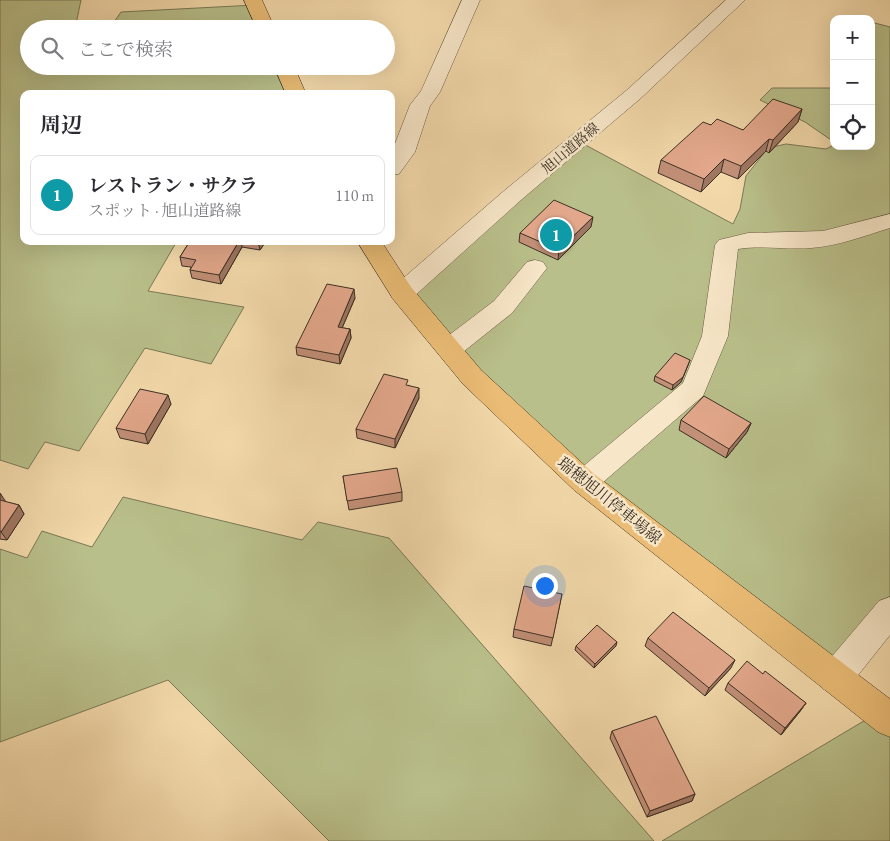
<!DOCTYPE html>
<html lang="ja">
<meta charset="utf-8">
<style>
body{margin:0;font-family:"EB Garamond","Noto Serif JP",serif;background:#f7f7f7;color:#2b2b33}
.controls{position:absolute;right:15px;top:15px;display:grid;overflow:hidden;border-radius:10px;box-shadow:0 5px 20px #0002}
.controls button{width:45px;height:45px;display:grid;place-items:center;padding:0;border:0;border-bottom:1px solid #e1e1e2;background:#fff;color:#2b2b33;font:25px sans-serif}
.you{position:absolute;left:544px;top:585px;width:18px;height:18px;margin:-12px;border:4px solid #fff;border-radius:50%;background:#1a73e8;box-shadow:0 0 0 8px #1a73e833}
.badge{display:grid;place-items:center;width:32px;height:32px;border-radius:50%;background:#2563eb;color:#fff;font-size:16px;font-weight:700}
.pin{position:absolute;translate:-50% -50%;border:2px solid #fff;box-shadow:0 1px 5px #0006}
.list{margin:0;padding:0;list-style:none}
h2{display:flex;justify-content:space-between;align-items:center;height:65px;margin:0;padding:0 20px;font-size:21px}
h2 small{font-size:16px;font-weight:400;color:#7c7c81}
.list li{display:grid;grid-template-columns:32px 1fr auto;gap:15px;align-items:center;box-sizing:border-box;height:80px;margin:0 10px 10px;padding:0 10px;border:1px solid #e1e1e2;border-radius:10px}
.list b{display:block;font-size:19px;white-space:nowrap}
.list p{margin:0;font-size:16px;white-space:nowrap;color:#7c7c81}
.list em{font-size:16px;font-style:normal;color:#7c7c81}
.icon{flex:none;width:28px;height:28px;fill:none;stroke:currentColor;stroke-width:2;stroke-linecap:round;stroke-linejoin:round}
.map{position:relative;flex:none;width:890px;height:841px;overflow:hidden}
.search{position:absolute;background:#fff;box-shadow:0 5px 20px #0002;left:20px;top:20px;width:375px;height:55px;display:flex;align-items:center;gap:12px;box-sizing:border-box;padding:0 18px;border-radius:28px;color:#7c7c81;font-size:19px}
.panel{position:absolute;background:#fff;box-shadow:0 5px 20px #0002;left:20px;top:90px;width:375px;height:155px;border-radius:10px}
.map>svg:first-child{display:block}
</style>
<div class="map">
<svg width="890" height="841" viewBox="0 0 890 841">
<rect width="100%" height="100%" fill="#f3d9aa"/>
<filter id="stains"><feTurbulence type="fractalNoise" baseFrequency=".004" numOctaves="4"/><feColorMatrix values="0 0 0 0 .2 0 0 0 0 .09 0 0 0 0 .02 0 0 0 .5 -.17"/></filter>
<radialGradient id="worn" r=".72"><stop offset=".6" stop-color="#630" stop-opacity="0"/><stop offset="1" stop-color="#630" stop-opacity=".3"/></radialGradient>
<path fill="#b9bf8a" stroke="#7a7857" d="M0,0H81L75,29H29V66H284L296,94H24V241H177L148,291L244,307L211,364L145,348L79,451L45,442L28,469L0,460Z
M255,5L266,29H109L121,12Z
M871,22L890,27V611L835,678L584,482L402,293L578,141L733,224L740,209L746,176L768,148L786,144L826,149L834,145V146H871Z
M772,88H834V142L805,122L760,100Z
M123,497L302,540L318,522L389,538L654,841H329L168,680L0,742V549L27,558L42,531L92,547Z
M879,712L890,720V841H662Z"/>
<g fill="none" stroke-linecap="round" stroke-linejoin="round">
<defs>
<path id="minor" d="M462,0H480L440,92L430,106L415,152L399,174L391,175V154L410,105L421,91Z
M726,0H745L641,98L521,200L411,299L402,301L393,299L390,293L393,287L505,190L627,90Z
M890,214V228C864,236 838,246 811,248C787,250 762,245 738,249L728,336L703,396L594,490L584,494L574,490L570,482L574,474L683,383L702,336L715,245L719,240L748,233L823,231Z
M535,260L543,262L547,268L512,313L458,356L449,358L440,356L436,349L440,342L494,301L527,262Z
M890,597V635L847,689L835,694L823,689L818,678L823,667L879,601Z"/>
<path id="major" d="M244,0H262L275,29H257Z
M274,66H294L306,94H286Z
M357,241H381L411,287L481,370L594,474L890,699V737L878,732L574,490L463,384L393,299Z"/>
</defs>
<use href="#minor" stroke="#6a5a46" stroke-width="1"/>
<use href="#major" stroke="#3c3024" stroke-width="1"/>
<use href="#minor" fill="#f7e6c8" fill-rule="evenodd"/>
<use href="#major" fill="#eabc75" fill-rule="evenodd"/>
</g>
<path fill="#c39078" stroke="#3c3024" d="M802,109L798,122L769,153L766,151L738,179L721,172L701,192L658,173L661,160L711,125L743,130Z
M591,227L558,260L519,242L520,233Z
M190,241H266L260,250L242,247L221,284L192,278L190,270L191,267L182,266L180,257Z
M355,298L342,328L350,329L351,338L340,364L297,355L296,347Z
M688,365L681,382L672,390L654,381L655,376Z
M409,385L419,398L395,448L357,438L356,429Z
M171,404L148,444L120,438L116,428Z
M681,420L751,423L747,432L726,458L679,430Z
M343,476L402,492V501L349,510Z
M0,493L5,502L19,505L24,514L7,540L0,539Z
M562,594L551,646L513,637L514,629Z
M648,638L731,668L705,696L645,646Z
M576,646H616L594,668L575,650Z
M763,674L806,703L801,710L781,735L725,690L728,683Z
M612,731L695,794L692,801L647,817L610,738Z"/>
<path fill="#9f7662" stroke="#3c3024" d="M802,109L798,122L769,153L773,140Z
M769,139L766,151L738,179L741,166Z
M724,159L721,172L701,192L704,179Z
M593,217L591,227L558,260L559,250Z
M239,241H241L242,247L221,284L219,275Z
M258,241H266L260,250Z
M354,289L355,298L339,335L338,327Z
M350,329L351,338L340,364L339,355Z
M690,360L681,382L672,390L673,385Z
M419,388V398L395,448V439Z
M168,395L171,404L148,444L145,434Z
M751,423L747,432L726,458L729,449Z
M0,493L6,502L0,506Z
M19,505L24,514L7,540L1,532Z
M617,642L616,646L594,668L595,664Z
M735,660L731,668L705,696L709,688Z
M806,703L801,710L781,735L785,728Z
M695,794L692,801L647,817L650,811Z"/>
<path fill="#e3a88c" stroke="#3c3024" d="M773,99L802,109L773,140L769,139L741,166L724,159L704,179L661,160L703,122L711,125L717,119L743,130Z
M554,200L593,217L559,250L520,233Z
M190,241H239L219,275L190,270L196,260L180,257Z
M327,284L354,289L338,327L350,329L339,355L296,347Z
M675,353L690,360L683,377L673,385L655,376Z
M384,374L408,380L406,385L419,388L395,439L356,429Z
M140,389L168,395L145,434L116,428Z
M704,396L751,423L729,449L681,420Z
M397,468L402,492L347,501L343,476Z
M0,500L19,505L1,532L0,531Z
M524,586L562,594L553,638L514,629Z
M673,612L735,660L709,688L648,638Z
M597,625L617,642L595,664L576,646Z
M747,661L763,674L765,671L806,703L785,728L728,683Z
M656,716L695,794L650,811L612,731Z"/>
<g text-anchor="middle" stroke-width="5" stroke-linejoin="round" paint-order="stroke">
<g font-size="14" fill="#3c3024" stroke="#f7e6c8">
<text transform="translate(570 148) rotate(-40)" y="5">旭山道路線</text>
</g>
<g font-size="16" fill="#3c3024" stroke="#f7e6c8">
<text transform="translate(610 500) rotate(39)" y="6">瑞穂旭川停車場線</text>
</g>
</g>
<rect width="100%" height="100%" filter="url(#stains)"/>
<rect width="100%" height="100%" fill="url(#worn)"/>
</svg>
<div class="controls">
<button>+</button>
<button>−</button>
<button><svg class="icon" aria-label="locate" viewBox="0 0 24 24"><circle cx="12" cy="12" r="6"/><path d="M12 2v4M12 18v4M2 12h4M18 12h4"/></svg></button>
</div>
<div class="you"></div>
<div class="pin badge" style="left:556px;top:235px;background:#0f9aa8">1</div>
<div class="search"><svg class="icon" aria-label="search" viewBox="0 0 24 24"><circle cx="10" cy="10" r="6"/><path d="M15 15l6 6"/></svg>ここで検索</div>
<section class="panel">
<h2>周辺<small></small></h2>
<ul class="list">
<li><span class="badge" style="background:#0f9aa8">1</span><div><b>レストラン・サクラ</b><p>スポット · 旭山道路線</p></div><em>110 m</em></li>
</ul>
</section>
</div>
